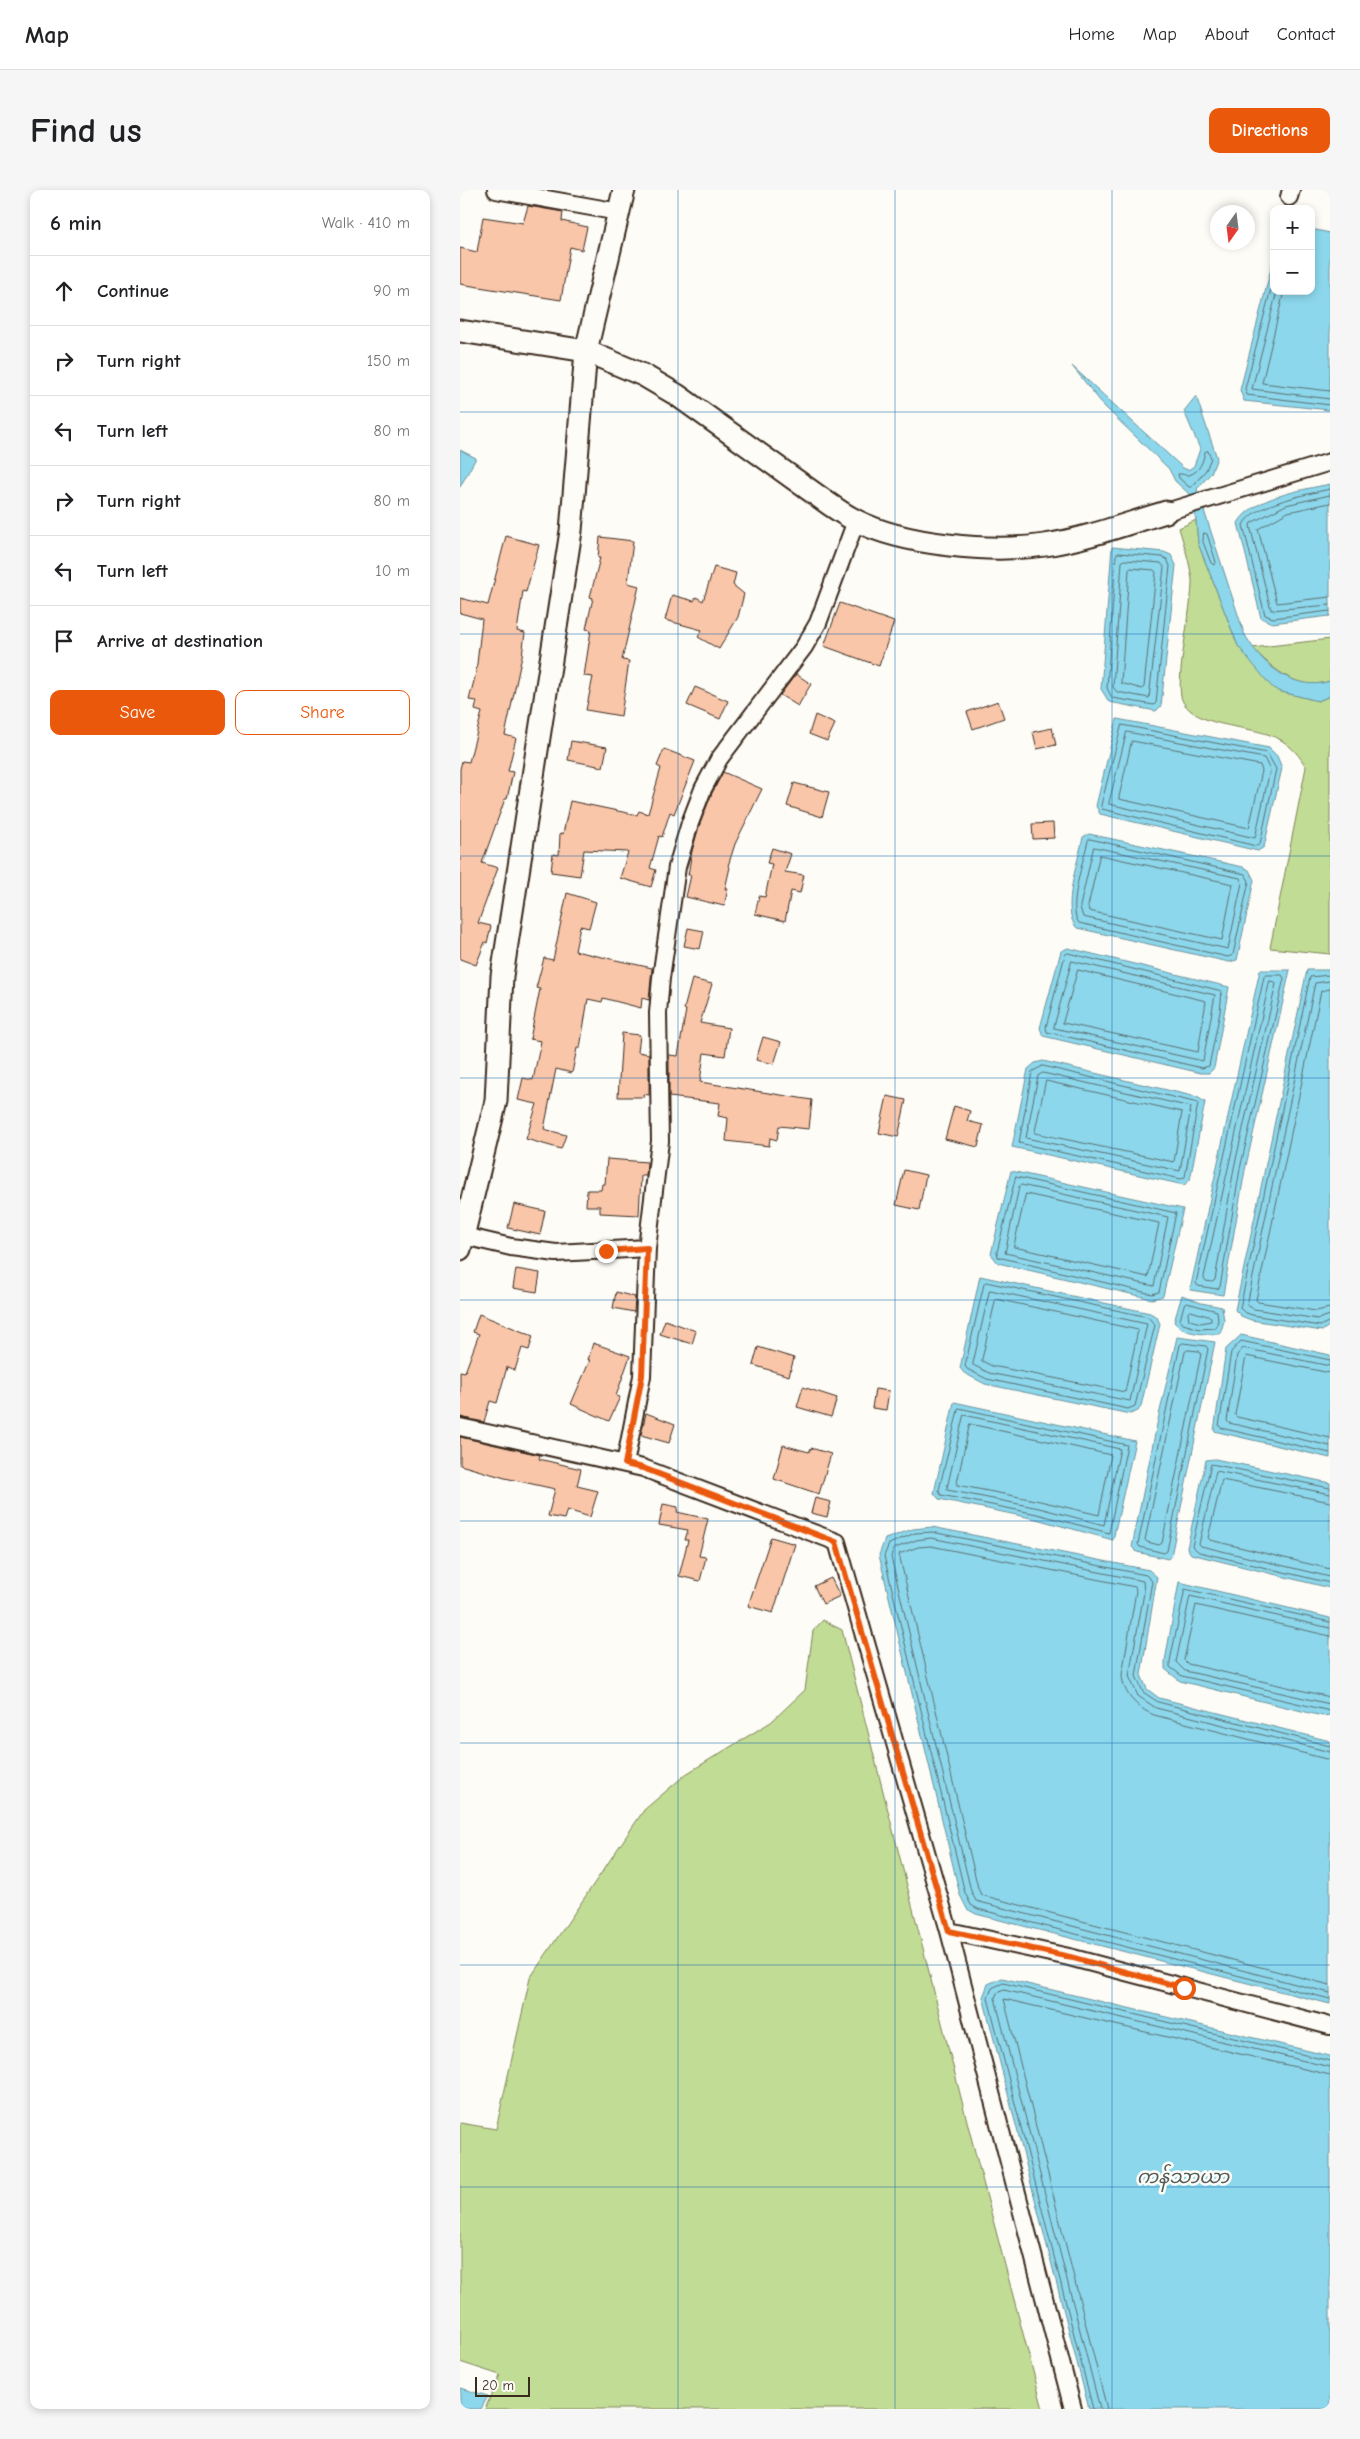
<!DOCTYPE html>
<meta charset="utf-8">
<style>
body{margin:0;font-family:"Comic Neue","Noto Sans Myanmar",sans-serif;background:#f6f6f6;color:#202124}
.controls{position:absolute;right:15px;top:15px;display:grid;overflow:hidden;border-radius:10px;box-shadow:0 2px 8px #0003}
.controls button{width:45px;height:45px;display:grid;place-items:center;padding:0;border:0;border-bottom:1px solid #e0e0e0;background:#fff;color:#202124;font:25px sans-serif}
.compass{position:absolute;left:750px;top:15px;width:45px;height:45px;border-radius:50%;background:#fff;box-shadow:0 2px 8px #0003;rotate:194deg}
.scale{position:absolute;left:15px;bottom:12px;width:55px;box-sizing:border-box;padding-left:5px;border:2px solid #3b2a1e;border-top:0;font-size:14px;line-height:18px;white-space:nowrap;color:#3b2a1e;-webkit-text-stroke:4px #fdfcf7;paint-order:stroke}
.stop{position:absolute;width:15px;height:15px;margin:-11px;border:4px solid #ea580c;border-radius:50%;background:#fff}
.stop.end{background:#ea580c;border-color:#fff;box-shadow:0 1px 5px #0008}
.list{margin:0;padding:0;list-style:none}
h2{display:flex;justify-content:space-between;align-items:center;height:65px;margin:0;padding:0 20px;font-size:21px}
h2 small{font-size:16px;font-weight:400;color:#757577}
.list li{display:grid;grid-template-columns:32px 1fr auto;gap:15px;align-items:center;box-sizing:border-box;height:70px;padding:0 20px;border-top:1px solid #e0e0e0}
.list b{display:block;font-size:19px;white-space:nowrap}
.list em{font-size:16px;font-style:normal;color:#757577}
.actions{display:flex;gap:10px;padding:15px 20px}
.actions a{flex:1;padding:11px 0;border:1px solid #ea580c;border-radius:10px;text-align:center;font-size:18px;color:#ea580c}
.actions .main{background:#ea580c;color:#fff}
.icon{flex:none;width:28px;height:28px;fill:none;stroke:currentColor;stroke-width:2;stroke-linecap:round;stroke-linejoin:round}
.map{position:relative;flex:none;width:870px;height:2219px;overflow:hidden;border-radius:10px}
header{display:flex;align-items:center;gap:30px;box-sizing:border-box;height:70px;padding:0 25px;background:#fff;border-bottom:1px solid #e0e0e0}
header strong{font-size:24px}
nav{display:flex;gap:28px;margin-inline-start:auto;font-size:18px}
.intro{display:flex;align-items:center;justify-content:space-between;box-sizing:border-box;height:120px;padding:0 30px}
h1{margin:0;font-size:35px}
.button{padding:12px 22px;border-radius:10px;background:#ea580c;color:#fff;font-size:18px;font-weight:700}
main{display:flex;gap:30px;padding:0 30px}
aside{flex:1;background:#fff;border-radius:10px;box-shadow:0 2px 8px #0003}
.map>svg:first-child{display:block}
</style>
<header>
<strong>Map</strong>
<nav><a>Home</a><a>Map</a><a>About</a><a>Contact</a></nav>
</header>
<div class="intro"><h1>Find us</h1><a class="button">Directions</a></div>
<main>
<aside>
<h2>6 min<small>Walk · 410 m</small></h2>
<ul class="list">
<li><svg class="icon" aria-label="ahead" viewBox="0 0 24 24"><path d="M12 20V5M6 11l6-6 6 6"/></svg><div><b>Continue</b></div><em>90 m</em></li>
<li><svg class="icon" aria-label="right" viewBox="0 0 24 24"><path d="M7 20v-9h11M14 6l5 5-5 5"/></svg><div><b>Turn right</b></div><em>150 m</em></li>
<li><svg class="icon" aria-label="left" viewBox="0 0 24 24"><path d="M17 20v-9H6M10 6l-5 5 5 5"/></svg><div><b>Turn left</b></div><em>80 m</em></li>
<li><svg class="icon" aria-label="right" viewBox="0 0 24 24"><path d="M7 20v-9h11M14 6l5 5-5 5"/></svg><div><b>Turn right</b></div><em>80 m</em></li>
<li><svg class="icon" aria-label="left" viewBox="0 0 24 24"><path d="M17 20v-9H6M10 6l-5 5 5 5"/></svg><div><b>Turn left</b></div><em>10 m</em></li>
<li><svg class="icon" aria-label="arrive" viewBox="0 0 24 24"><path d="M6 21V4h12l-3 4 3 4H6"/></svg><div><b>Arrive at destination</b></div></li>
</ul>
<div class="actions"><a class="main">Save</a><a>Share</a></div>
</aside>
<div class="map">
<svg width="870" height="2219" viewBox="0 0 870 2219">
<rect width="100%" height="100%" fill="#fdfcf7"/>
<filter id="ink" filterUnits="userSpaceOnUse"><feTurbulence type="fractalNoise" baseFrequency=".02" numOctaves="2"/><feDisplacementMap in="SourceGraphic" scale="10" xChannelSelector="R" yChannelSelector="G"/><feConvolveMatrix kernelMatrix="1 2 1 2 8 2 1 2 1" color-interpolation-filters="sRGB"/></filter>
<g filter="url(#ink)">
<path fill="#c1dc94" stroke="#7e8359" d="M736,330L738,353L778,456L818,501L858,511L870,506V764L810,758L846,577C840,566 832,557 821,550C795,534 740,540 723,512C713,495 733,415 732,390C730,373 724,355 719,338Z
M870,449V491C837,502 814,479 792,458Z
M363,1430L382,1440L510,1943L583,2219H25L40,2185L0,2172V1933L36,1939L70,1788L184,1620L226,1584L311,1532L345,1500L353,1441Z"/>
<path fill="#8cd7ec" stroke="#6c929a" d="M851,39L870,43V220L784,211L780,200L814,67V101H851Z
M612,176L723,278L728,280L734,276L740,259L724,221L736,206L757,268L751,283L737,299L784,443C800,473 834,503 870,491V506L858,511L818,501L811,496L778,456L738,353L736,330L728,303L715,291L709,279L645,217Z
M0,260L16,268L0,297Z
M870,294V426L812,433L801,428L778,333C793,307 842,300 870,294Z
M652,357L704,362L711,365L716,375L701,516L696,521L649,512L641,499Z
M657,529L809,558L817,566L822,578L804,657L798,661L640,624L636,616Z
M629,644L783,677L789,680L794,690L777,770L769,772L617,738C600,721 619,669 623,647Z
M608,758L769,797L754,878L749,883H741L583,846L580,838L601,761Z
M800,780H830L785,980L763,1105L730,1100Z
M847,780H870V1135L862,1141L791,1130L781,1126L775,1120Z
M583,871L737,907L745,912L730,990L724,995L552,957L568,879L575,873Z
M551,981L723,1019L703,1106L692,1109L538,1073L531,1064Z
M520,1086L690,1123L697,1127L700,1134L681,1216L678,1221L670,1224L525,1194L504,1183L500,1178Z
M722,1105L741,1113L762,1117L764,1131L760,1144C743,1144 725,1145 714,1132Z
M781,1145L870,1165V1268L754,1241L766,1159Z
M717,1147L755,1152L711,1366L708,1369L677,1362L672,1357L697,1234Z
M494,1212L675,1251L653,1350L576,1329L479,1309L474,1303Z
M755,1269L870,1293V1398L731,1364L727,1358L746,1270Z
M472,1337L689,1380L697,1387L681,1485L687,1499L699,1508L870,1551V1814L516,1724L507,1719L500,1705L419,1365L425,1349L453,1339Z
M719,1392L870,1428V1525L862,1526L720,1491L705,1479V1471Z
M542,1788L870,1866V2219H629L523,1807L528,1794Z
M0,2198L28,2206L21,2219H0Z"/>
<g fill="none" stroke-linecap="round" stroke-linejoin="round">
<path stroke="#5b6f70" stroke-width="1" d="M814,87L785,199L787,205L870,215
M817,101L792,199L870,209
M824,101L802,193L870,201
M748,261L751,268L746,280L732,297H729L719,288L718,284C722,283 725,286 729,285C740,282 743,271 745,262Z
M870,299C849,304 792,314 783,335L805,425L813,428L870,421
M870,305L826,315L791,333L790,336L811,420L870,415
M870,313L828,322L798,339L817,413L870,407
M744,343L747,344L756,372L754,375L751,373L743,352Z
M659,363L702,367L707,369L710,376L696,513L694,515L652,508L647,498L656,365Z
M665,370L701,373L704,377L689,508L657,502L653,497L662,372Z
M671,378L694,380L696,382L684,497L682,499L661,493L669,380Z
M662,535L807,563L816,579L800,654L796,656L642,619L641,616Z
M667,542L804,568L810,580L795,648L649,614Z
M672,551L800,575L802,581L789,638L659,609Z
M630,649L785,684L789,691L773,765L768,767L619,733C607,720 624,668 628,651Z
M634,657L780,688L782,693L768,759L623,727L620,717Z
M640,665L773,694L762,750L629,721L628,717Z
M608,763L762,801L760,822L749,876L742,878L587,842L586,837L605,765Z
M612,771L755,805L743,871L594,838Z
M618,780L746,811L738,862L603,833Z
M806,785H822L824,788L780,979L760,1097L757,1099L738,1096L736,1093L804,787Z
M870,785L850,787L780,1118L784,1122L792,1125L860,1136L870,1131
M810,791L815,792L816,794L774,978L755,1090L752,1092L746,1091L744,1088Z
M870,791L855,793L787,1115L794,1119L858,1129L870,1125
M870,799L861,801L796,1110L798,1112L856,1121L870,1118
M583,876L738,913L725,987L721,989L559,953L572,882Z
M583,883L731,917L720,981L566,948L578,886Z
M586,891L722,922L714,972L575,943Z
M556,987L716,1023L699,1102L692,1104L538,1067L537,1063Z
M561,995L708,1027L694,1096L545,1063L559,997Z
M566,1004L699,1033L688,1087L554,1057Z
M526,1092L688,1127L695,1135L675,1216L668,1219L527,1189L507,1179L505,1176L524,1094Z
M530,1100L687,1134L670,1211L529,1183L513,1175Z
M536,1109L678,1140L665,1202L532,1176L522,1171Z
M727,1113L757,1121L758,1130L756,1138L740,1139L723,1134L720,1130L724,1115Z
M731,1121L751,1127V1131L741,1133L729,1130L728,1123Z
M723,1153L746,1156L748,1159L707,1361L704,1363L680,1357L678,1354L720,1155Z
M728,1160L739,1161L741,1164L702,1353L699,1355L687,1352L685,1350L725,1162Z
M870,1170L781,1151L771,1162L759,1236L761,1238L870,1263
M870,1176L783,1158L777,1165L767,1231L769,1233L870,1256
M870,1183L786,1166L775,1225L777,1227L870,1248
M499,1218L667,1255L649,1343L577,1324L481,1305L479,1301Z
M504,1225L660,1259L644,1335L579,1318L487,1300Z
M510,1234L651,1265L639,1325L580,1311L497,1295Z
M870,1298L751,1274L732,1356L739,1362L870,1393
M870,1304L756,1281L739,1354L741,1356L870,1387
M870,1312L762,1290L748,1348L750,1350L870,1379
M870,1432L725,1399L710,1471V1477L722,1486L870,1521
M870,1438L730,1406L716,1472L725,1481L870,1514
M870,1446L736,1415L724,1470L728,1474L870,1507
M870,1556L698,1512L683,1502L676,1486L692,1391L686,1385L472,1342L455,1343L429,1354L424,1366L505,1703L511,1715L518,1719L870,1809
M870,1562L696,1518L678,1506L669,1486L684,1403L683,1391L471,1348L456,1350L433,1359L431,1367L511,1701L516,1711L870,1803
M870,1570L694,1525C677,1518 663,1504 662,1485L676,1401L675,1397L471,1356L458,1357L439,1364L518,1698L521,1705L870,1795
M633,2219L528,1808L532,1798L543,1793L870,1871
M640,2219L535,1808L537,1803L544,1800L870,1877
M647,2219L544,1809L870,1885"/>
</g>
<path fill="#f9c6aa" stroke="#3b2a1e" d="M68,16L103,22L102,31L127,37L122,60L110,57L101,110L0,94V58L17,62L23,27L63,33Z
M46,346L79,355L66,402L63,401L57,441L65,443L62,466L45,545L56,548L48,581L53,582L47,609H45L22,673L38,678L18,733L31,736L27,753L25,752L16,775L0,769V579L2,571L9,572L22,522L15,520L17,511L9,510L16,483L22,429L0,423V408L28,415Z
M140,347L173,351L168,393L179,396L162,470L169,471L161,526L126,520L133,487L124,486L131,440L126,439L133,408L130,407L140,368H138Z
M254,377L276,383L273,395L284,404L278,427L259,459L238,447L242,440L205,430L212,405L234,411L236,407L243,411Z
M380,413L434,432L419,476L364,456Z
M336,484L351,494L338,516L320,505Z
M235,497L268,511L260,529L227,515Z
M538,511L544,528L513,539L507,522Z
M355,525L375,534L367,551L349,544Z
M592,538L596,555L577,559L573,542Z
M111,551L147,557L143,577L108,570Z
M204,559L235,571L214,624L210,622L202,647L199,646L190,678L196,680L191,697L160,688L168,662L124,660L120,686L91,682L93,664L99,665L100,643L103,644L110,611L177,625L179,621L188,624L201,578L197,576Z
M263,582L302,599L275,654L268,676L270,677L265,699H268L264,716L226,707L231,685H228L232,661L239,636L252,603Z
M334,593L369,602L362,627L327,616Z
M593,633L594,648L573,649L572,634Z
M312,658L331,664L325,682L344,685L340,703L331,701L325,731L295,724L299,706L305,707L312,674L307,673Z
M107,703L136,712L129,738L120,736L115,761L192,778L189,810L182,808L181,818L143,808L142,812L128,809L120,858H117L112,883L96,879L84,939L106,945L101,959L66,949L77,914L58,910L63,888L73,890L81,851L70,849L80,799L76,798L84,768L93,770Z
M228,738L244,741L240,759L224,756Z
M232,789L252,794L240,833L269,838L265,866L244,863L240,892L352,910L349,939L319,936L317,950L310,948L309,956L266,951L268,928L258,926L260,913L209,907V865L218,866L226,820L224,819Z
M162,843L180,845L178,862L189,864V905L183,904L184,907H158Z
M303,847L321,852L314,874L296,870Z
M427,906L446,910L438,947L419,943Z
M494,916L510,921L507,931L523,935L518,957L485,949Z
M147,969L187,972L186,986H181L179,1025L140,1023V1016H126L127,1000H141L142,994H145Z
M444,980L466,985L459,1020L436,1015Z
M54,1014L85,1021L80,1045L48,1038Z
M56,1079L80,1083L77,1102L53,1098Z
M156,1102L175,1107L174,1122L153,1118Z
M19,1124L73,1146L69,1160L62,1158L55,1180L47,1177L37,1213L30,1211L24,1232L0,1227V1181L5,1182L19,1144L13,1142Z
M205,1130L236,1141L232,1154L200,1144Z
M133,1153L170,1166L156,1206L160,1207L149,1231L111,1214L130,1170H128Z
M298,1157L334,1168L329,1186L293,1175Z
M343,1197L377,1208L371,1227L337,1217Z
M415,1199L429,1201L426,1220L412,1218Z
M186,1223L215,1234L209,1253L181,1245Z
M0,1247L80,1265L79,1269L121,1279L117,1296L138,1301L130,1327L107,1320L104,1329L88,1326L95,1299L45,1288L0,1275Z
M323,1255L349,1262L351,1258L371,1264L359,1304L314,1289Z
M355,1308L371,1312L367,1327L351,1323Z
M203,1314L218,1317L217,1322L248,1329L239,1366L246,1367L240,1391L219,1386L228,1350H225L228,1340L199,1335Z
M311,1347L335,1354L313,1423L288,1416Z
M371,1388L380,1406L363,1414L354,1396Z"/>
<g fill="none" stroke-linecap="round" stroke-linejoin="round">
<defs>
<path id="minor" d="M36,0L159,22
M829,7L831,0
M706,322L870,272
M4,1046L51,1057L96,1063L187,1058
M0,1237L183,1278L377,1352L489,1741L613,2219
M165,1274L182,1186L187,1058L200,951L198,823L201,788L217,677L230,633L243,599L259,569L344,457L358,433L396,331
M489,1741L609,1767L870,1836"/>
<path id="tertiary" d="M0,141L126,161L183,185L217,205L369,314C378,320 386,326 395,330C443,355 531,363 585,355C625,349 666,334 706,322
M0,1059L36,911L42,786L111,341L126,161L164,0"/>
</defs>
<use href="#minor" stroke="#3b2a1e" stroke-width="20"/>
<use href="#tertiary" stroke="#3b2a1e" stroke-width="25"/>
<use href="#minor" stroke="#fdfcf7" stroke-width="16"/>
<use href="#tertiary" stroke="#fdfcf7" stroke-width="21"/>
</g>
</g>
<g fill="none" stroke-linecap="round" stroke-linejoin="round" filter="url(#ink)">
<path stroke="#ea580c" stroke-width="6" d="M146,1061L187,1058L182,1186L165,1274L183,1278L376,1352L489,1741L610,1767L724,1798"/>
</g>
<path fill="none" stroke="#1f6fb2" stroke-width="1" stroke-opacity="0.55" d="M218,0V2219M435,0V2219M652,0V2219M0,222H870M0,444H870M0,666H870M0,888H870M0,1110H870M0,1331H870M0,1553H870M0,1775H870M0,1997H870"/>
<g text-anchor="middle" stroke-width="5" stroke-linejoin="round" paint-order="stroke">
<g font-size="19" font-style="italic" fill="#535e5c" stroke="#fdfcf7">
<text x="723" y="1993">ကန်သာယာ</text>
</g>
</g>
</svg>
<div class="controls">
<button>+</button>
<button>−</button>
</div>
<svg class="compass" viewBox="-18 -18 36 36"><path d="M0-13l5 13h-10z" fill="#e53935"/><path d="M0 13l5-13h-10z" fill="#757577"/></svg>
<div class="scale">20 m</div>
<div class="stop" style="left:724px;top:1798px"></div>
<div class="stop end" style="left:146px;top:1061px"></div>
</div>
</main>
